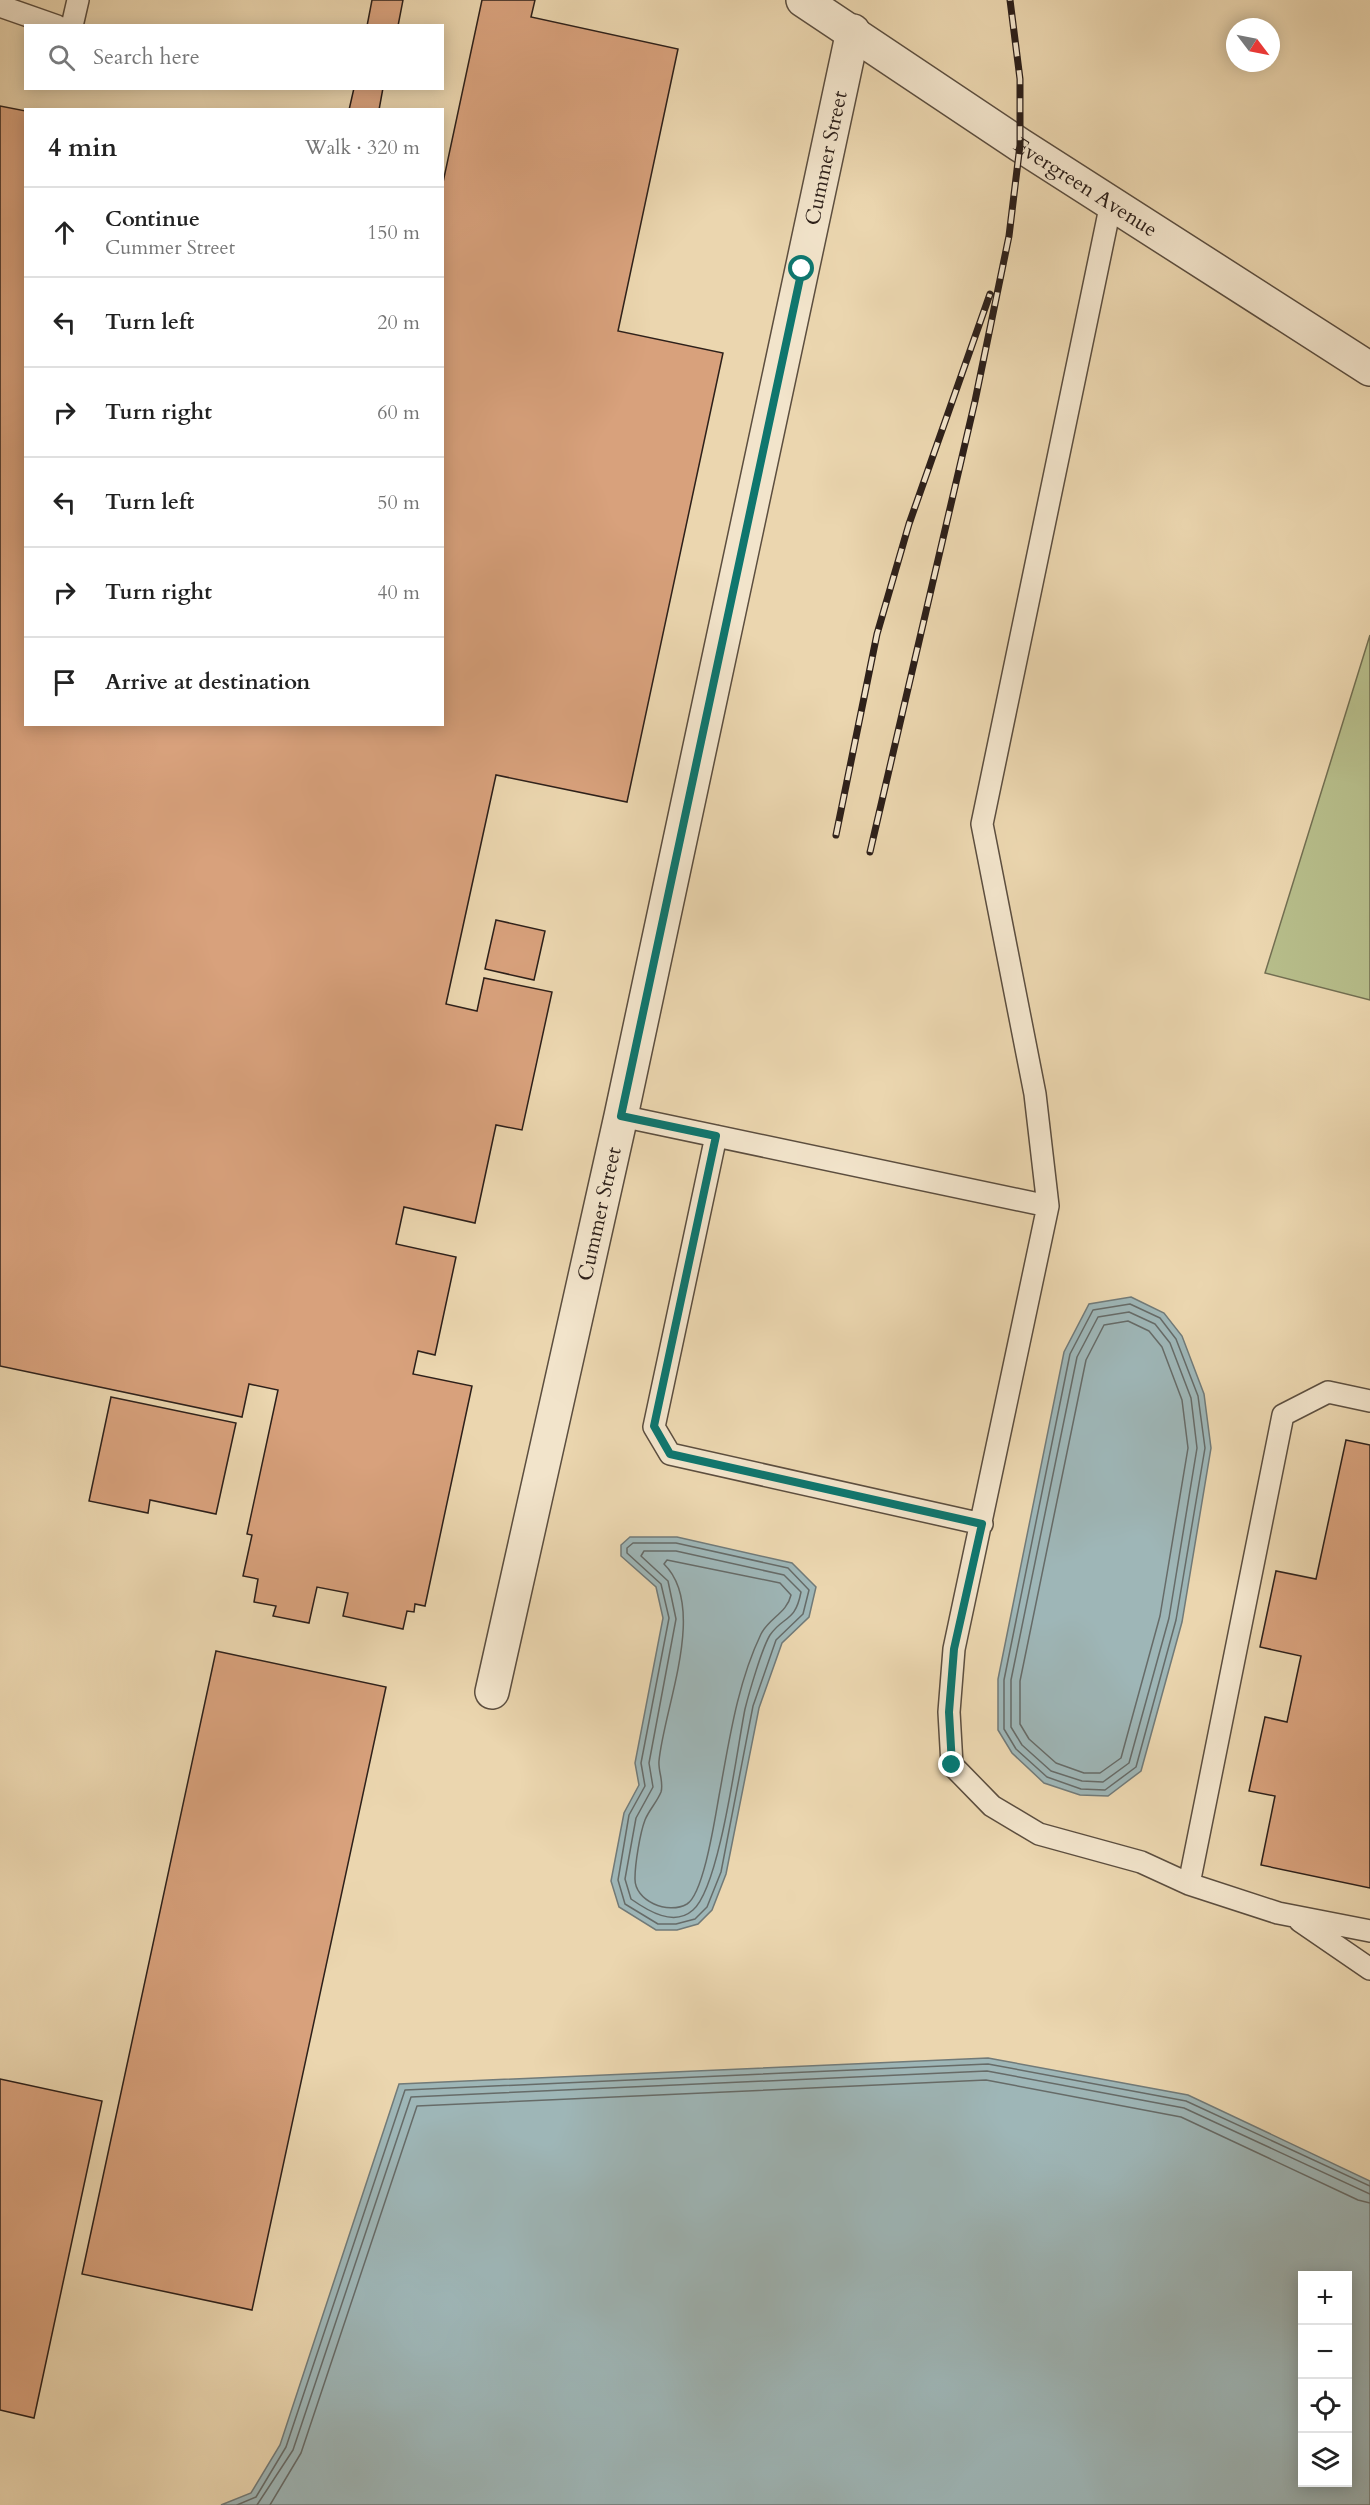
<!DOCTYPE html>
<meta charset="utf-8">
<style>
body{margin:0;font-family:Cardo,serif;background:#f2f2f2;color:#222}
.controls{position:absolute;right:18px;bottom:18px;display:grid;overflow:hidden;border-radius:0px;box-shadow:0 3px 15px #0003}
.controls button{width:54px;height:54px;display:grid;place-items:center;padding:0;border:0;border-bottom:2px solid #e0e0e0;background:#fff;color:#222;font:30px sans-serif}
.compass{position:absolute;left:1226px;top:18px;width:54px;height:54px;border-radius:50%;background:#fff;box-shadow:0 3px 15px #0003;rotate:122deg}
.stop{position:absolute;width:18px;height:18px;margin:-14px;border:4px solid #0f766e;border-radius:50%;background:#fff}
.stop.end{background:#0f766e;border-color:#fff;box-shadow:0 2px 6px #0008}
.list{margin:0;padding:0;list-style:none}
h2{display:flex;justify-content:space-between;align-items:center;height:78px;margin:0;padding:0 24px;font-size:26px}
h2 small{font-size:20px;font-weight:400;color:#767676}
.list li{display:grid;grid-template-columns:39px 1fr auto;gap:18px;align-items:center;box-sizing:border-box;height:90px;padding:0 24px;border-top:2px solid #e0e0e0}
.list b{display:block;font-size:22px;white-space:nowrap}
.list p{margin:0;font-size:20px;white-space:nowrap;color:#767676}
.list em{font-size:20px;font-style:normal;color:#767676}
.icon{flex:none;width:33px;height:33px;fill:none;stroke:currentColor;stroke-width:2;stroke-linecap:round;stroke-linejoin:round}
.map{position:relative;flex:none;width:1370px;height:2505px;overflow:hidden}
.search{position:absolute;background:#fff;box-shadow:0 3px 15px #0003;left:24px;top:24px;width:420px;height:66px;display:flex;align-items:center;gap:15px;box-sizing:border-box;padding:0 21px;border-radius:0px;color:#767676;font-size:22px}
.panel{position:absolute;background:#fff;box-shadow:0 3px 15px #0003;left:24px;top:108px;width:420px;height:618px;border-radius:0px}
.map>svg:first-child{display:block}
</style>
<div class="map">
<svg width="1370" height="2505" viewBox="0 0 1370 2505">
<rect width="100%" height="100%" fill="#ebd6af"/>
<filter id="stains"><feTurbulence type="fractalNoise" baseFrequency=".00333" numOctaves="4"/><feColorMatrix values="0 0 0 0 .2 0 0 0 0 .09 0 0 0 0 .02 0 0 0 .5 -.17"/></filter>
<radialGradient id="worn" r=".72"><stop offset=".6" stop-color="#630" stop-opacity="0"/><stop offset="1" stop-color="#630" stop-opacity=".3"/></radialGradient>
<path fill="#b7be8b" stroke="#726f52" stroke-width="1.5" d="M1370,635V1000L1265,973Z"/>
<path fill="#9eb6b7" stroke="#717a78" stroke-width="1.5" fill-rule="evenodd" d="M1131,1297L1164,1313L1182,1336L1204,1394L1211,1448L1182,1622L1141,1771L1108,1796L1080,1795L1044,1783L1012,1753L998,1730V1679L1064,1352L1089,1304Z
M630,1537H677L792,1563L816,1587L809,1617L782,1643L759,1708L726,1874L712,1910L698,1924L677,1930H656L619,1907L611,1881L624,1813L639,1785L635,1763L663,1618L656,1587L621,1556V1545Z
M988,2058L1188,2095L1370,2181V2505H221L251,2493L280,2445L399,2084ZM1302,2276H1348V2482H1302Z"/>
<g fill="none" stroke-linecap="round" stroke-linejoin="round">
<path stroke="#666b68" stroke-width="1.5" d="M1130,1304L1160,1318L1176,1339L1198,1396L1205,1448L1176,1620L1136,1767L1105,1790L1081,1789L1047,1777L1016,1749L1004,1729V1680L1070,1354L1093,1310Z
M1129,1312L1155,1324L1170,1343L1191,1398L1197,1448L1169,1618L1129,1763L1103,1782L1082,1781L1051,1771L1022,1745L1011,1727V1680L1077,1357L1098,1317Z
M1128,1321L1149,1331L1162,1347L1182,1400L1188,1448L1160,1616L1121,1758L1100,1773H1084L1056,1763L1029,1739L1020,1724V1681L1086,1360L1104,1325Z
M633,1543H676L788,1568L809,1590L803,1614L776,1640L753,1706L721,1872L707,1907L695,1919L676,1924H658L625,1904L618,1880L629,1815L645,1786L641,1763L669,1618L661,1584L627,1553V1548Z
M644,1551H676L784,1575L801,1592C795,1623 784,1615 770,1635C762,1648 749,1693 745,1709C737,1748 720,1887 693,1910C674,1927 648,1911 631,1899L625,1879L636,1818L653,1787L649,1763L676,1619L668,1581L641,1556Z
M667,1560L780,1583L791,1595C787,1613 769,1618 761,1634C737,1684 729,1742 719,1796C715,1818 704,1893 687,1904C668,1915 634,1901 635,1878C635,1864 640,1833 645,1820C649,1810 657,1802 661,1792C664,1782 658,1771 659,1761C664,1707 708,1607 664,1564Z
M237,2505L256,2497L286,2447L405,2090L988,2064L1186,2101L1370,2186
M257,2505L293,2450L411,2097L987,2071L1184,2108L1370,2194
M270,2505L301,2453L417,2106L986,2080L1181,2117L1358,2200L1370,2203"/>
</g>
<path fill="#d8a17c" stroke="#2d201a" stroke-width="1.5" d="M372,0H403L398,26H367Z
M482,0H535L531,17L678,49L618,331L723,353L627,802L496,775L446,1004L477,1011L484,978L552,992L522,1130L496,1125L475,1223L404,1207L396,1244L456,1257L435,1355L418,1351L413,1374L472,1386L425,1606L415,1604L414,1612L407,1611L403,1629L343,1616L348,1593L317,1587L309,1623L273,1616L276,1606L254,1602L258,1579L243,1576L252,1535L247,1534L278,1390L249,1384L242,1417L0,1366V106L26,111V724H442V187Z
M354,88H383L379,110H349Z
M496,920L545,931L534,980L485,969Z
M111,1397L236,1423L216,1514L150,1500L148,1513L89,1501Z
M1346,1440L1370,1445V1888L1261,1865L1275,1796L1249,1791L1265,1717L1287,1722L1301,1656L1260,1647L1276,1571L1316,1579Z
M216,1651L386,1687L252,2310L82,2274Z
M0,2079L102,2101L34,2418L0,2410Z"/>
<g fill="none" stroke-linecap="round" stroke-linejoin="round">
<defs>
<path id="service" d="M0,6L57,26
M72,26L78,0
M1111,203L982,824L1035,1094L1048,1206L954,1649L949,1712L952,1765L992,1806L1039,1834L1141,1862L1189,1884L1278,1913L1370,1931
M621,1116L1048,1206
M716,1136L654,1427L670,1454L982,1524
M1189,1884L1283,1415L1328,1392L1370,1401
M1300,1921L1370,1969"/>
<g id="minor">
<path id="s1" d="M803,0L1020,145L1370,369"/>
<path id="s2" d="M492,1692L621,1116L853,31"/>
</g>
</defs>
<use href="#service" stroke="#5c4e3f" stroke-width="24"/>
<use href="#minor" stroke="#5c4e3f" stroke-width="36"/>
<use href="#service" stroke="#f2e4cb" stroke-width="21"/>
<use href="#minor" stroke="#f2e4cb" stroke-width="33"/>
<defs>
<path id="rail" d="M836,835L877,634L909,524L990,294
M870,852L975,401L1009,236L1020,145V79L1010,0"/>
</defs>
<use href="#rail" stroke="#2d201a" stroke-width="7"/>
<use href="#rail" stroke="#f2e4cb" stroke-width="4.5" stroke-dasharray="14" stroke-linecap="butt"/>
</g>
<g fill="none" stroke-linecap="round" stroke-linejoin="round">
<path stroke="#0f766e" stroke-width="8" d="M802,269L621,1116L716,1136L654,1426L670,1454L982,1524L954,1649L949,1712L952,1765"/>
</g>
<g text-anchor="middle" stroke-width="6" stroke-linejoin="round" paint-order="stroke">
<g font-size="21" fill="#2d201a" stroke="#f2e4cb">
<text dy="7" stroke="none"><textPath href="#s2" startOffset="1570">Cummer Street</textPath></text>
<text dy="7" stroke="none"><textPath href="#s1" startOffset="339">Evergreen Avenue</textPath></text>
<text dy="7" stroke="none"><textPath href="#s2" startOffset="490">Cummer Street</textPath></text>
</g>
</g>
<rect width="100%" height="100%" filter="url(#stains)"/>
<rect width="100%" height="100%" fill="url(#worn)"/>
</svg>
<div class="controls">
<button>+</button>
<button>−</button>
<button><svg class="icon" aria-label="locate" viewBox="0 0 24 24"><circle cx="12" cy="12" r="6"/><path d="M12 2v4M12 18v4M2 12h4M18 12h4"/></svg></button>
<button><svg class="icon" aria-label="layers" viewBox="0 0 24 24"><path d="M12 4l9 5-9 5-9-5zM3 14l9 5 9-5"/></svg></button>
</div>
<svg class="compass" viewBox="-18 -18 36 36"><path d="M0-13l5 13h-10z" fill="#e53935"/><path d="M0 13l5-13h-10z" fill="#767676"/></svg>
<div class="stop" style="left:802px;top:269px"></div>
<div class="stop end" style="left:952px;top:1765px"></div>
<div class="search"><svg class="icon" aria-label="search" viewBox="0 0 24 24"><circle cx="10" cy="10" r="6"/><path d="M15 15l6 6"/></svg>Search here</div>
<section class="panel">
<h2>4 min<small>Walk · 320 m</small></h2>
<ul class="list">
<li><svg class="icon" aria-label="ahead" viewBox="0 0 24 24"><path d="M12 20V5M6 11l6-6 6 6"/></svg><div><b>Continue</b><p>Cummer Street</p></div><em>150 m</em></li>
<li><svg class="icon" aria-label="left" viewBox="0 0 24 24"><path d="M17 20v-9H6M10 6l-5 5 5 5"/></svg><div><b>Turn left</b></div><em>20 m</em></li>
<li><svg class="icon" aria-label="right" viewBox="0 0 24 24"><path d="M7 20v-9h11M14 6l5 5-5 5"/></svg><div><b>Turn right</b></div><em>60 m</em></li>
<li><svg class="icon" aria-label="left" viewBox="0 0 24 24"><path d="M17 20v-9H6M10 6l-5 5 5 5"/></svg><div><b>Turn left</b></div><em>50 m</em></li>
<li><svg class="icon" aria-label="right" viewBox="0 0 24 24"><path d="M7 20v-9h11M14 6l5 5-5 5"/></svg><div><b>Turn right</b></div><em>40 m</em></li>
<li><svg class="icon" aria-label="arrive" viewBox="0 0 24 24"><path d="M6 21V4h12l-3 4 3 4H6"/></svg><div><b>Arrive at destination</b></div></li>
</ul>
</section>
</div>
